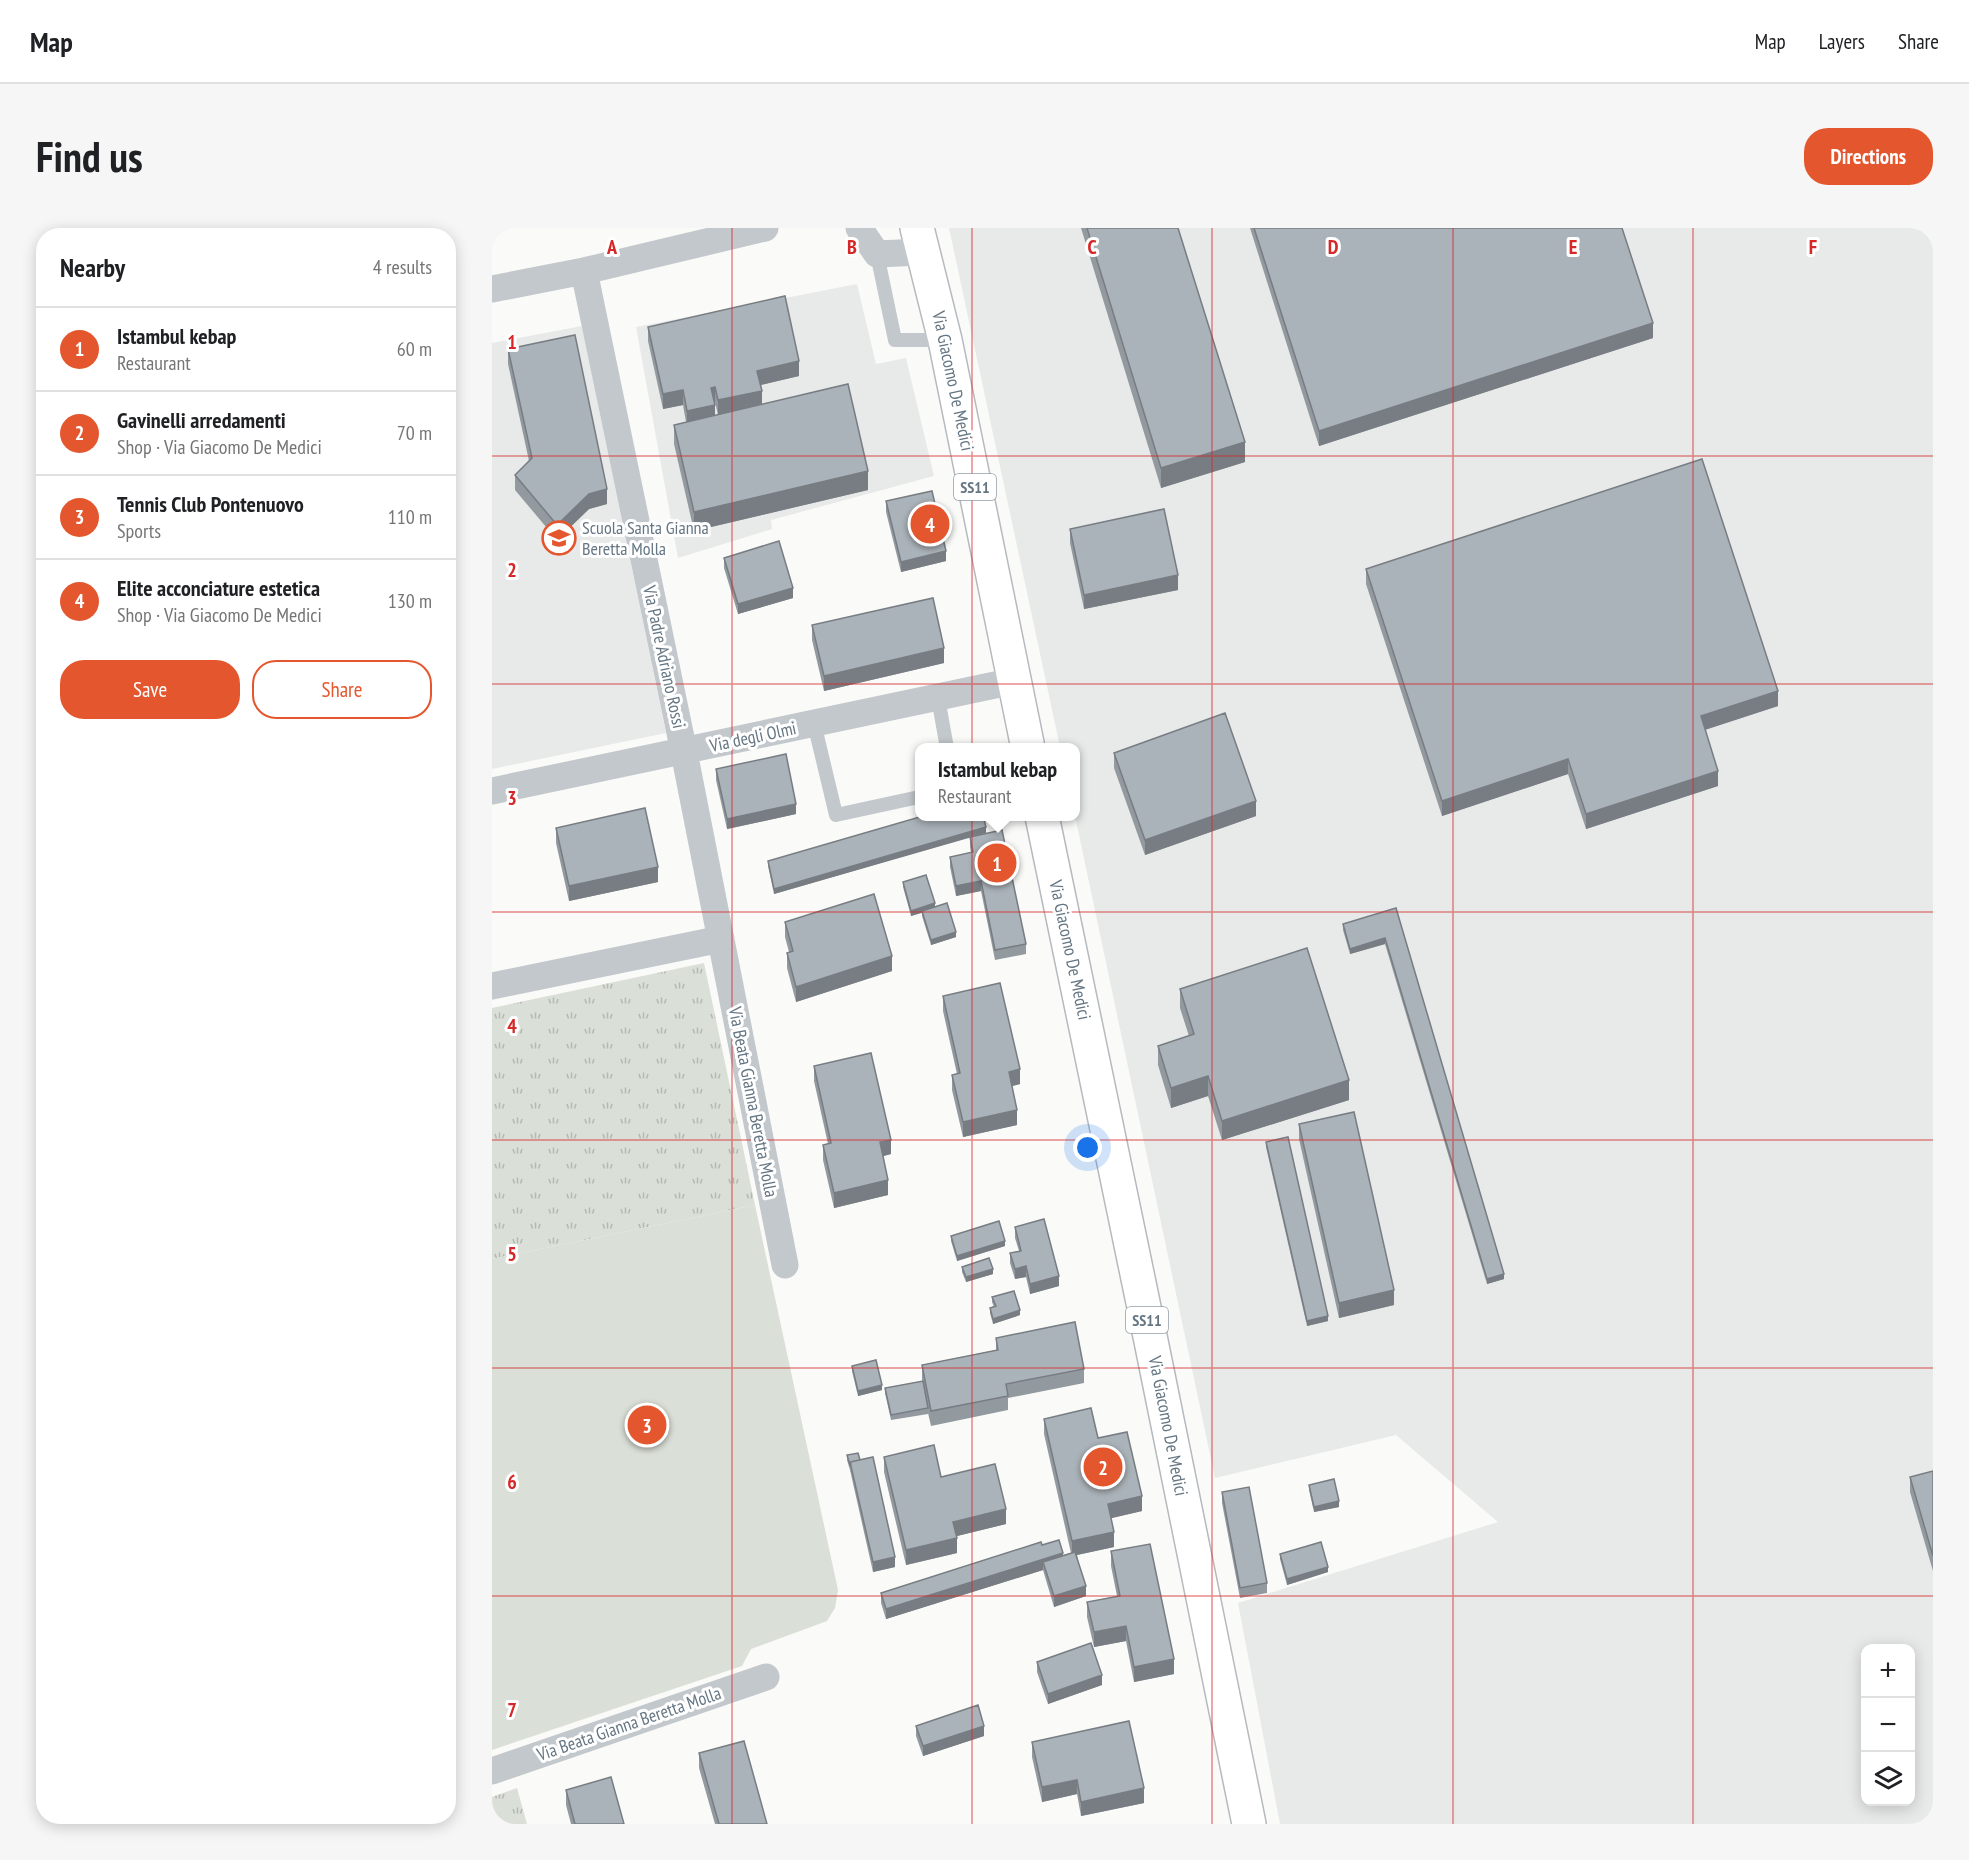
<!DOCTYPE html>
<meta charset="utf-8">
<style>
body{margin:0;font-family:"PT Sans Narrow",sans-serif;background:#f6f6f6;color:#202124}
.controls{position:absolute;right:18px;bottom:18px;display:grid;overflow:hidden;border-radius:12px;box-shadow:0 3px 15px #0003}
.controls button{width:54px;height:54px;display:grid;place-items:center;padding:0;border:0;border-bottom:2px solid #e0e0e0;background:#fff;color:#202124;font:30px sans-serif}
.you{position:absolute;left:596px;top:920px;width:21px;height:21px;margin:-15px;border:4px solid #fff;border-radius:50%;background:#1a73e8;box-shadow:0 0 0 9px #1a73e833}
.badge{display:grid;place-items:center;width:39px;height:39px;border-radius:50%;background:#e4572e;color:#fff;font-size:20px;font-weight:700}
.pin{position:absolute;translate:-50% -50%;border:3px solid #fff;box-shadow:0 2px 6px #0006}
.popup{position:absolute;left:423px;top:515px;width:165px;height:78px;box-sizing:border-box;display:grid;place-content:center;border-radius:12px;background:#fff;filter:drop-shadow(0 2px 4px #0005);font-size:20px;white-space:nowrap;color:#757577}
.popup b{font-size:22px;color:#202124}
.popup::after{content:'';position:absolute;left:50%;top:100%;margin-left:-12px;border:12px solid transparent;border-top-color:#fff}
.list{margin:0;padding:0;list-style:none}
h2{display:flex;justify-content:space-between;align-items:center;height:78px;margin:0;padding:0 24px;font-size:26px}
h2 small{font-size:20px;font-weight:400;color:#757577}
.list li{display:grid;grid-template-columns:39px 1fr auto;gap:18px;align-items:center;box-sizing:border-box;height:84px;padding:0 24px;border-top:2px solid #e0e0e0}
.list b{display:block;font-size:22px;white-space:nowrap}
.list p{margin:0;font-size:20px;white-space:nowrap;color:#757577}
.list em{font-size:20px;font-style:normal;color:#757577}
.actions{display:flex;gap:12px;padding:18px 24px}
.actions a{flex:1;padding:14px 0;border:2px solid #e4572e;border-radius:24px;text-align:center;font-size:21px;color:#e4572e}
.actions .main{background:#e4572e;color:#fff}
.icon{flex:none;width:33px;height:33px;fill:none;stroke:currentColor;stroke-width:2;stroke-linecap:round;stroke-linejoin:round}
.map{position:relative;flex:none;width:1441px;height:1596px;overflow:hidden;border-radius:24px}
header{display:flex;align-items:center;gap:36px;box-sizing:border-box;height:84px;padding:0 30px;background:#fff;border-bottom:2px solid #e0e0e0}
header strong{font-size:28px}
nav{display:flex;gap:33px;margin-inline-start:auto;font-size:21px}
.intro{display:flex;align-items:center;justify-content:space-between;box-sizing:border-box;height:144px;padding:0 36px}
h1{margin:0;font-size:42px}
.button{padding:15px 27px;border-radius:24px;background:#e4572e;color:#fff;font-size:21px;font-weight:700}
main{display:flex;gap:36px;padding:0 36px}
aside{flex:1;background:#fff;border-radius:24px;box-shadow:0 3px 15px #0003}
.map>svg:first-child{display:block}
</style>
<header>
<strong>Map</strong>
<nav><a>Map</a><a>Layers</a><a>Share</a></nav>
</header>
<div class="intro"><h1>Find us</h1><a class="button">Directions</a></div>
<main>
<aside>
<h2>Nearby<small>4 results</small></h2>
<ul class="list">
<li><span class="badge">1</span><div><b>Istambul kebap</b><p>Restaurant</p></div><em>60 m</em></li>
<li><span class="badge">2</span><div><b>Gavinelli arredamenti</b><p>Shop · Via Giacomo De Medici</p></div><em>70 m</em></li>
<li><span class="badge">3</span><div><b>Tennis Club Pontenuovo</b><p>Sports</p></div><em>110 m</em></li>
<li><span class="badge">4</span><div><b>Elite acconciature estetica</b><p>Shop · Via Giacomo De Medici</p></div><em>130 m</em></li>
</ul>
<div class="actions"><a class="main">Save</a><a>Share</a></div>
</aside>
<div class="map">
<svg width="1441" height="1596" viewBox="0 0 1441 1596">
<defs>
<pattern id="grass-tufts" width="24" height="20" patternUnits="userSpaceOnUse" patternTransform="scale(1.5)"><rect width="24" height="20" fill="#dadfd7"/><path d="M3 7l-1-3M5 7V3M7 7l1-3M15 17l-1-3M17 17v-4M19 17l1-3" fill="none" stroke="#b4b9b4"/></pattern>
</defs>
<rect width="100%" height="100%" fill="#fafaf8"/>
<path fill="#e8e9e9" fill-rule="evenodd" d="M457,0H1441V1596H788L746,1375L1006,1294L904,1207L723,1250L583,588V520L568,519ZM1374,1420H1418V1574H1374Z
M365,56L384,136L414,130L442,248L279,292L280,301L186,330L144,99Z
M90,98L174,505L0,541V115Z"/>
<path fill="url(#grass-tufts)" d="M212,735L263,977L0,1031V780Z
M25,1560L35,1596H0V1569Z"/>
<path fill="#dadfd7" d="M263,977L346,1362L343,1380L335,1393L259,1421L250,1438L0,1522V1031Z"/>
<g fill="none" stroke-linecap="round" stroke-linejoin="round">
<defs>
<path id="primary" d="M425,0L453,112L536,520
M550,588L659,1113L757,1596"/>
</defs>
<use href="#primary" stroke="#b5babe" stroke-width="36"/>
<path stroke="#c3c8cc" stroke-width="14" d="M385,26L403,112H453
M446,470L455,520
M322,495L344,587L427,569"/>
<path stroke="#c3c8cc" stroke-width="27" d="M367,0L385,26L430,24
M92,43L192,524L293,1037
M0,61L92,43L273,0
M0,563L522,453
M0,758L229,711
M0,1543L274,1449"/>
<use href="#primary" stroke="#fff" stroke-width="33"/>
</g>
<path fill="#929a9f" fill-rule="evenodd" d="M589,0H686L753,234L669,260Z
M758,0H1130L1161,110L827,218Z
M156,99L307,148L268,157L270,176L376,262L202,303L182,216V197L194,194L191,177L171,181L156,113ZM222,174H223L226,187H223Z
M16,121L115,276L97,281L65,312L23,262V247L37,233L16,136Z
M394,273L454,333L409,344L394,284Z
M578,301L686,362L592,381L578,315Z
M232,330L301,370L246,386L232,340Z
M874,341L1286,478L1213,502L1226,558L1094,601L1076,546L950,588L874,356Z
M320,397L452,435L332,463L320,412Z
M622,525L764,588L653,627L622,540Z
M224,541L304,586L235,601L224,552Z
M64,600L166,654L77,673L64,615Z
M494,605L485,607L534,716V726L503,732L489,663L464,668L458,639V629L479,625L478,619V609L282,666L276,638V633Z
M411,654L443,679L464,709L439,717L430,688V685L419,688L411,659Z
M904,680L1012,1051L995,1056L893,716L858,726L851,702V696Z
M293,694L400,743L304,774L295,740V725L297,724L293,709Z
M688,761L857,872L730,912L716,868L679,880L666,837V818L697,808L688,780Z
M451,768L528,856L520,858L525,897L471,909L460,862V847L465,846L451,783Z
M322,838L399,926L391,928L396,967L342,980L331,932V917L336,916L322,853Z
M807,896L902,1077L847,1090L807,911Z
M774,914L836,1093L815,1098L774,919Z
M523,999L567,1058L538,1066L534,1049L523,1051L518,1035V1025L527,1023L523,1010Z
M459,1008L513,1018L465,1033L459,1013Z
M470,1039L501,1046L474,1054L470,1044Z
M500,1069L528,1087L501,1096L498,1085V1080L502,1079L500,1074Z
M504,1110L592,1141V1155L516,1170V1182L439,1198L436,1185V1186L399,1192L393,1165V1160L430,1153V1137L504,1122Z
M360,1138L390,1162L366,1168L360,1143Z
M552,1191L606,1210L650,1283L619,1290L622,1319L585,1327L594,1368L562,1379L551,1342L394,1391L389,1375V1365L571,1327L579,1325L552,1206Z
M355,1227L368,1232L403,1339L381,1344L358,1242L355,1232Z
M392,1229L449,1249L514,1296L465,1308V1325L414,1337L392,1244Z
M1441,1243V1343L1418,1264V1249Z
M817,1257L847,1279L822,1284L817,1262Z
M730,1264L775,1355V1365L748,1370L730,1275Z
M619,1323L682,1446L642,1454L634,1413L602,1419L595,1389V1374L625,1368L619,1338Z
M788,1326L836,1344L795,1357L788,1331Z
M545,1434L610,1457L556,1476L545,1444Z
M424,1498L492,1508L431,1528L424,1508Z
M540,1514L652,1575L589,1588L585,1566L550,1574L540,1529Z
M207,1525L275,1596H223L207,1540Z
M74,1562L132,1596H79L74,1577Z"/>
<path fill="#777d82" d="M1161,95V110L827,218V203Z
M307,133V148L265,158V143Z
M223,159V174L219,175V160Z
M191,162V177L171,181V166Z
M270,163V177L226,187V172Z
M223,177V192L195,198V183Z
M753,214V234L669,260V240Z
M376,243V262L202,303V284Z
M115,261V276L97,281L65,312V297L97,266Z
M454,323V333L409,344V334Z
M686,347V362L592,381V367Z
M301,360V370L246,386V376Z
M452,420V435L332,463V448Z
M1286,463V478L1209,503V488Z
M1076,531V546L950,588V573Z
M1226,543V558L1094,601V586Z
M764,573V588L653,627V612Z
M304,576V586L235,601V591Z
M494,599V605L282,666V661Z
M166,639V654L77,673V658Z
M489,653V663L464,668V658Z
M443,675V680L419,688V683Z
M464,704V709L439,717V712Z
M893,710V716L858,726V721Z
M400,728V743L304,774V759Z
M528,841V856L517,859V844Z
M716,848V868L679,880V860Z
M857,852V872L730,912V893Z
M525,882V897L471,909V894Z
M399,912V926L388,929V914Z
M396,952V967L342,980V965Z
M513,1013V1018L465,1033V1028Z
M534,1038V1049L523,1051V1041Z
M501,1041V1046L474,1054V1049Z
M1012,1046V1051L995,1056V1051Z
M567,1048V1058L538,1066V1056Z
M902,1062V1077L847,1090V1075Z
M528,1082V1087L501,1096V1091Z
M836,1088V1093L815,1098V1093Z
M390,1157V1162L366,1168V1163Z
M650,1268V1283L616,1291V1276Z
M847,1273V1279L822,1284V1279Z
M514,1281V1296L461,1309V1294Z
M622,1304V1319L580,1328V1313Z
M465,1310V1325L414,1337V1322Z
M571,1325V1335L551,1334V1342L394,1391V1381Z
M403,1329V1339L381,1344V1334Z
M836,1339V1344L795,1357V1351Z
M594,1358V1368L562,1379V1368Z
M634,1398V1413L602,1419V1404Z
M682,1431V1446L642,1454V1439Z
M610,1447V1457L556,1476V1466Z
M492,1498V1508L431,1528V1518Z
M585,1552V1566L550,1574V1559Z
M652,1560V1575L589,1588V1574Z"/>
<path fill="#aab3b9" stroke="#777d82" stroke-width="1.5" d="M595,0H686L753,214L669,240Z
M762,0H1130L1161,95L827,203Z
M293,68L307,133L265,143L270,163L226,172L223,159L219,160L223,177L195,183L191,162L171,166L156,99Z
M83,107L115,261L97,266L65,297L23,247L40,230L16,121Z
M356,156L376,243L202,284L182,197Z
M1210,231L1286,463L1209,488L1226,543L1094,586L1076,531L950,573L874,341Z
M440,263L454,323L409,334L394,273Z
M672,281L686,347L592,367L578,301Z
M287,313L301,360L246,376L232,330Z
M441,370L452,420L332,448L320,397Z
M733,485L764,573L653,612L622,525Z
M294,526L304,576L235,591L224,541Z
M153,580L166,639L77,658L64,600Z
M431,588H491L494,599L282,661L276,633Z
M510,602L534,716L503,722L489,653L464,658L458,629L481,624L478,609Z
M434,647L443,675L419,683L411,654Z
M382,666L400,728L304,759L295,725L301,723L293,694Z
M455,675L464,704L439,712L430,683Z
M904,680L1012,1046L995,1051L893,710L858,721L851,696Z
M815,720L857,852L730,893L716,848L679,860L666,818L702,806L688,761Z
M508,755L528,841L517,844L525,882L471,894L460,847L468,845L451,768Z
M379,825L399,912L388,914L396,952L342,965L331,917L339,915L322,838Z
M862,884L902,1062L847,1075L807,896Z
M796,909L836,1088L815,1093L774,914Z
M552,991L567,1048L538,1056L534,1038L523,1041L518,1025L529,1023L523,999Z
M507,993L513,1013L465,1028L459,1008Z
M497,1030L501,1041L474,1049L470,1039Z
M522,1063L528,1082L501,1091L498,1080L504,1078L500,1069Z
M583,1094L592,1141L514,1156L516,1168L439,1183L430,1137L506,1122L504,1110Z
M384,1132L390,1157L366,1163L360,1138Z
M431,1153L436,1180L399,1187L393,1160Z
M599,1180L606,1210L635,1204L650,1268L616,1276L622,1304L580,1313L552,1191Z
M442,1217L449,1249L503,1236L514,1281L461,1294L465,1310L414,1322L392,1229Z
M366,1225L368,1232L358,1234L359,1236L358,1237L355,1227Z
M381,1229L403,1329L381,1334L358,1234Z
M1441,1243V1328L1418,1249Z
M842,1251L847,1273L822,1279L817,1257Z
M757,1259L775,1355L748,1360L730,1264Z
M567,1312L571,1325L394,1381L389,1365L549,1314L550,1317Z
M829,1314L836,1339L795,1351L788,1326Z
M658,1316L682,1431L642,1439L634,1398L602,1404L595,1374L628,1368L619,1323Z
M583,1324L594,1358L562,1368L551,1334Z
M599,1415L610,1447L556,1466L545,1434Z
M486,1477L492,1498L431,1518L424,1498Z
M637,1493L652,1560L589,1574L585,1552L550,1559L540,1514Z
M252,1513L275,1596H227L207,1525Z
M119,1549L132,1596H83L74,1562Z"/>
<path fill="none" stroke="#d62828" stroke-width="1.5" stroke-opacity="0.55" d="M240,0V1596M480,0V1596M720,0V1596M961,0V1596M1201,0V1596M0,228H1441M0,456H1441M0,684H1441M0,912H1441M0,1140H1441M0,1368H1441"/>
<defs>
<symbol id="school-ring" viewBox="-11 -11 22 22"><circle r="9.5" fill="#fff" stroke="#e4572e" stroke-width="1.5"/><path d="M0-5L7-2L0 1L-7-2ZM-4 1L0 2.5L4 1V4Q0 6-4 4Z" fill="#e4572e"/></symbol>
</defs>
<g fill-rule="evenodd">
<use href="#school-ring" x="48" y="291" width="38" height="38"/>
</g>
<g text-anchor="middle" stroke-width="6" stroke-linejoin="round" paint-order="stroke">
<g fill="#fff" stroke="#939fa8" stroke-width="1.5">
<rect x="462" y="246" width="42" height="26" rx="4.5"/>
<rect x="634" y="1079" width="42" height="26" rx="4.5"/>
</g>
<g font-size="16" font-weight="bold" fill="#657683">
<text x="483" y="265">SS11</text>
<text x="655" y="1098">SS11</text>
</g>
<g font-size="18" fill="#657683" stroke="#fff">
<text transform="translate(461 153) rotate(78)" y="6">Via Giacomo De Medici</text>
<text transform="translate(172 429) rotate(78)" y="6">Via Padre Adriano Rossi</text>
<text transform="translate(261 509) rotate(-12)" y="6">Via degli Olmi</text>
<text transform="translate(578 722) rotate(78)" y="6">Via Giacomo De Medici</text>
<text transform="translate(261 874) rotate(79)" y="6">Via Beata Gianna Beretta Molla</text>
<text transform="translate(676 1198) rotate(79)" y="6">Via Giacomo De Medici</text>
<text transform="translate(137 1496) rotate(-19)" y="6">Via Beata Gianna Beretta Molla</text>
</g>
<g font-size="18" fill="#657683" stroke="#fff" text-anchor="start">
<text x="90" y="306">Scuola Santa Gianna<tspan x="90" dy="21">Beretta Molla</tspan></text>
</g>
</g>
<g font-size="20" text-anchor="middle" font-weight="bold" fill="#d62828" stroke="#fff" stroke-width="6" stroke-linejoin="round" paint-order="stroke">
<text x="120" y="26">A</text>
<text x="360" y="26">B</text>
<text x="600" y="26">C</text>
<text x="841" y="26">D</text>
<text x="1081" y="26">E</text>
<text x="1321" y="26">F</text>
<text x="20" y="121">1</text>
<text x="20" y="349">2</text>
<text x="20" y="577">3</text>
<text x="20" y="805">4</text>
<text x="20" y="1033">5</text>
<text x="20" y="1261">6</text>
<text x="20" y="1489">7</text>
</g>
</svg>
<div class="controls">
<button>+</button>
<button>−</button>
<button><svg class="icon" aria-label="layers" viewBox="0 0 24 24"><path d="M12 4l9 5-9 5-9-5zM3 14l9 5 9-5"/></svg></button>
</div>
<div class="you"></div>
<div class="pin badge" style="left:505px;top:635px">1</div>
<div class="popup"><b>Istambul kebap</b>Restaurant</div>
<div class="pin badge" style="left:611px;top:1239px">2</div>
<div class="pin badge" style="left:155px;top:1197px">3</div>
<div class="pin badge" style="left:438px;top:296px">4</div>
</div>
</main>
